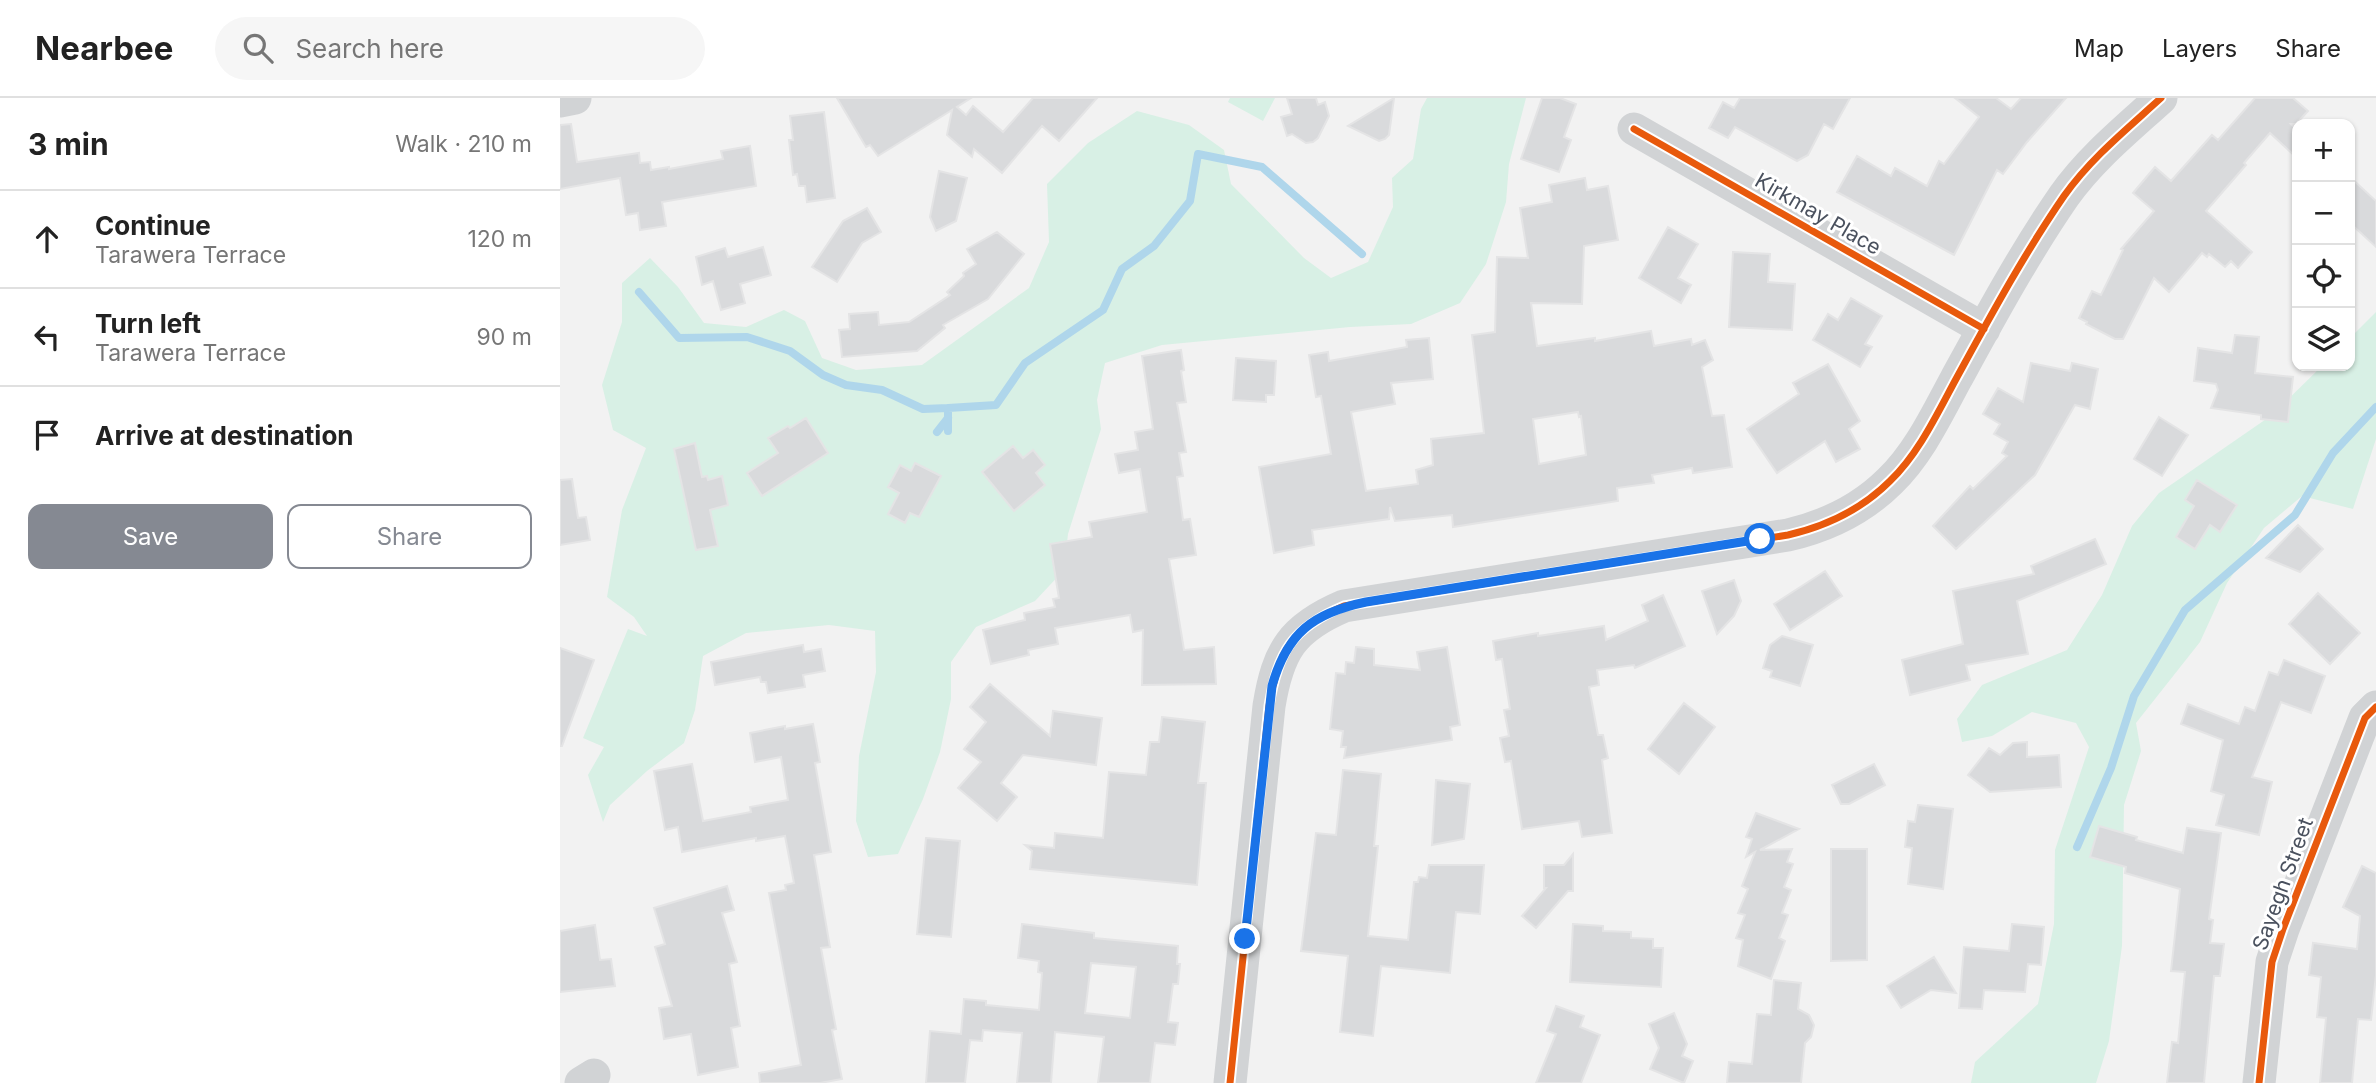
<!DOCTYPE html>
<meta charset="utf-8">
<style>
body{margin:0;font-family:Inter,sans-serif;background:#f6f6f6;color:#222}
.controls{position:absolute;right:21px;top:21px;display:grid;overflow:hidden;border-radius:14px;box-shadow:0 2px 5px #0004}
.controls button{width:63px;height:63px;display:grid;place-items:center;padding:0;border:0;border-bottom:2px solid #e0e0e0;background:#fff;color:#222;font:35px sans-serif}
.stop{position:absolute;width:21px;height:21px;margin:-16px;border:5px solid #1a73e8;border-radius:50%;background:#fff}
.stop.end{background:#1a73e8;border-color:#fff;box-shadow:0 2px 7px #0008}
.list{margin:0;padding:0;list-style:none}
h2{display:flex;justify-content:space-between;align-items:center;height:91px;margin:0;padding:0 28px;font-size:30px}
h2 small{font-size:23px;font-weight:400;color:#767676}
.list li{display:grid;grid-template-columns:46px 1fr auto;gap:21px;align-items:center;box-sizing:border-box;height:98px;padding:0 28px;border-top:2px solid #e0e0e0}
.list b{display:block;font-size:26px;white-space:nowrap}
.list p{margin:0;font-size:23px;white-space:nowrap;color:#767676}
.list em{font-size:23px;font-style:normal;color:#767676}
.actions{display:flex;gap:14px;padding:21px 28px}
.actions a{flex:1;padding:16px 0;border:2px solid #858992;border-radius:14px;text-align:center;font-size:24px;color:#858992}
.actions .main{background:#858992;color:#fff}
.icon{flex:none;width:38px;height:38px;fill:none;stroke:currentColor;stroke-width:2;stroke-linecap:round;stroke-linejoin:round}
.map{position:relative;flex:none;width:1816px;height:985px;overflow:hidden}
header{display:flex;align-items:center;gap:42px;box-sizing:border-box;height:98px;padding:0 35px;background:#fff;border-bottom:2px solid #e0e0e0}
header strong{font-size:33px}
nav{display:flex;gap:38px;margin-inline-start:auto;font-size:24px}
.search{width:490px;height:63px;background:#f6f6f6;display:flex;align-items:center;gap:18px;box-sizing:border-box;padding:0 24px;border-radius:38px;color:#767676;font-size:26px}
main{display:flex}
aside{flex:1;background:#fff}
.map>svg:first-child{display:block}
</style>
<header>
<strong>Nearbee</strong>
<div class="search"><svg class="icon" aria-label="search" viewBox="0 0 24 24"><circle cx="10" cy="10" r="6"/><path d="M15 15l6 6"/></svg>Search here</div>
<nav><a>Map</a><a>Layers</a><a>Share</a></nav>
</header>
<main>
<aside>
<h2>3 min<small>Walk · 210 m</small></h2>
<ul class="list">
<li><svg class="icon" aria-label="ahead" viewBox="0 0 24 24"><path d="M12 20V5M6 11l6-6 6 6"/></svg><div><b>Continue</b><p>Tarawera Terrace</p></div><em>120 m</em></li>
<li><svg class="icon" aria-label="left" viewBox="0 0 24 24"><path d="M17 20v-9H6M10 6l-5 5 5 5"/></svg><div><b>Turn left</b><p>Tarawera Terrace</p></div><em>90 m</em></li>
<li><svg class="icon" aria-label="arrive" viewBox="0 0 24 24"><path d="M6 21V4h12l-3 4 3 4H6"/></svg><div><b>Arrive at destination</b></div></li>
</ul>
<div class="actions"><a class="main">Save</a><a>Share</a></div>
</aside>
<div class="map">
<svg width="1816" height="985" viewBox="0 0 1816 985">
<rect width="100%" height="100%" fill="#f2f2f2"/>
<path fill="#d8f0e5" d="M670,0H715L703,23L668,4Z
M867,0H966L949,66L946,104L926,166L900,205L851,226L790,229L602,247L545,265L537,302L541,331L508,436L504,472L475,503L416,529L391,564V601L380,654L363,701L338,756L308,759L296,723L299,658L316,574L315,533L269,527L186,535L143,558L135,612L124,645L87,673L50,707L43,724L28,677L44,649L23,640L68,531L87,538L74,519L47,499L62,412L86,350L53,332L42,287L62,224V185L90,160L118,189L144,225L186,229L224,212L245,223L262,260L296,272L362,267L469,190L489,144L487,86L528,45L577,13L629,27L664,52L671,86L744,160L771,180L808,164L833,109L832,80L853,61L861,11Z
M1816,214V341L1793,411L1742,398L1704,430L1667,485L1640,544L1576,625L1581,653L1564,707L1562,848L1549,943L1536,985H1411L1415,964L1478,906L1494,826L1495,752L1529,649L1516,625L1472,614L1432,638L1402,644L1397,621L1422,587L1507,552L1542,497L1572,428L1599,395L1712,317L1762,268H1790V240Z"/>
<g fill="none" stroke-linecap="round" stroke-linejoin="round">
<path stroke="#afd6eb" stroke-width="8" d="M79,194L119,240L187,239L230,253L263,277L286,287L322,292L363,311L388,310
M388,333V310L436,307L465,265L543,212L562,171L594,148L630,103L638,56L702,69L802,156
M377,334L388,320
M1517,749L1551,670L1574,598L1625,512L1735,417L1773,355L1816,309"/>
</g>
<path fill="#d9dadc" stroke="#e4e4e5" stroke-width="2" fill-rule="evenodd" d="M277,0H411L397,9L406,17L413,8L443,34L473,0H537L499,43L482,28L442,75L414,51L412,59L387,37L392,12L318,58L310,47L306,49Z
M727,0H756L758,7L765,4L769,18L758,40L753,44L746,45L732,36L727,38L721,19L732,16Z
M834,0L829,37L825,41L819,43L788,28Z
M982,0H1000L1016,6L1004,39L1011,42L999,74L961,61Z
M1180,0H1290L1273,31L1264,26L1248,57L1237,63L1175,29L1168,40L1149,30L1163,4L1174,10Z
M1395,0H1436L1451,11L1461,0H1506L1467,44L1443,76L1437,72L1394,157L1277,94L1297,58L1331,78L1335,70L1367,88L1379,63L1384,66L1419,19Z
M1695,0H1733L1748,13L1736,26H1731L1737,32V60L1710,35L1684,65L1686,67L1646,113L1692,154L1678,170L1671,163L1665,169L1649,156L1647,159L1642,155L1609,194L1594,180L1563,241H1555L1526,226L1527,224L1519,220L1532,193L1541,197L1563,152L1561,151L1594,113L1573,95L1595,69L1611,83L1652,37L1658,42Z
M264,14L275,100L247,104L245,88H239L237,76L233,77L229,42H233L230,18Z
M11,26L17,64L79,55L80,65L90,64L91,72L109,69V71L163,61L161,53L190,48L196,88L102,104L106,128L80,132L78,115L66,117L60,80L0,91V27Z
M379,73L407,80L396,123L376,133L370,119Z
M1790,79L1816,103V149L1790,125Z
M1025,80L1027,92L1048,88L1058,142L1024,148L1022,206L971,205L977,248L1035,240V243L1091,233L1094,248L1131,241L1132,247L1145,242L1153,262L1142,269L1152,318L1164,317L1172,369L1133,375L1132,370L1092,377L1094,385L1057,390L1058,403L893,429L892,417L835,423L830,409L829,421L752,432L754,447L714,455L699,369L771,356L761,298L756,299L749,257L768,254L769,263L847,249L846,242L869,240L873,281L831,285L835,306L791,314L806,393L858,386L856,372L873,367L871,341L924,335L912,237L935,234L937,159L968,160L960,110L992,104L989,87ZM1018,314L1019,319L1021,318L1026,357L979,366L973,321Z
M307,110L321,134L302,145L277,184L252,169L283,123Z
M1108,129L1138,146L1118,180L1131,187L1121,205L1079,180Z
M437,134L464,156L428,201L383,227L385,230L357,253L282,259L279,232L290,231L289,216L318,214L319,227L349,224L390,197L387,194L404,178L403,175L416,166L407,151Z
M203,149L211,177L180,186L185,205L161,212L153,183L142,187L136,159L165,150L168,159Z
M1173,154L1210,156L1208,184L1235,186L1232,232L1169,229Z
M1291,200L1322,218L1305,246L1312,249L1300,269L1253,242L1268,216L1278,222Z
M1675,237L1699,239L1695,275L1733,279L1728,324L1701,321V317L1651,310L1658,292L1656,286L1634,283L1638,250L1672,255Z
M621,252L624,272L621,273L626,304L617,305L626,354L619,355L623,378L617,379L623,422L630,421L636,457L609,461L624,552L654,549L656,586L582,587L583,532L573,534L570,517L495,530L498,546L468,552L469,557L431,566L423,532L465,522L464,515L495,509L493,501L499,500L490,446L532,439L529,424L587,414L580,371L559,375L555,356L578,352L575,334L593,331L582,258Z
M676,260L716,263L714,297H706V304L673,302Z
M1471,265L1510,273L1512,265L1538,271L1530,311L1515,307L1475,377L1396,451L1373,428L1410,388L1413,391L1447,358L1442,355L1448,344L1434,336L1440,326L1423,316L1438,290L1463,304Z
M1268,266L1300,323L1289,331L1300,351L1276,364L1265,343L1217,375L1187,331L1239,296L1233,285Z
M1599,319L1628,337L1602,378L1574,361Z
M246,320L268,355L202,398L187,375L218,355L208,340L228,328L230,330Z
M135,345L142,379L147,378L148,382L162,378L168,407L150,412L158,448L136,452L114,351Z
M453,348L463,360L473,352L485,367L476,375L485,387L454,413L422,374Z
M355,365L381,378L359,419L350,415L345,425L328,416L339,395L328,389L340,367L351,373Z
M12,381L18,420L26,419L30,442L0,447V382Z
M1637,382L1677,407L1660,434L1650,427L1635,451L1616,439L1634,408L1625,402Z
M1738,427L1763,451L1740,474L1706,460Z
M1535,441L1546,466L1457,503L1468,556L1406,567L1410,582L1350,597L1342,562L1403,546L1393,493L1474,476L1471,468Z
M1265,473L1282,498L1230,532L1214,506Z
M1174,482L1181,503L1174,518L1157,536L1142,493Z
M1758,495L1800,535L1770,566L1729,526Z
M1103,497L1125,548L1075,570L1074,567L1037,572L1039,587L1029,589L1038,637H1043L1048,660L1042,662L1052,735L1022,739L1019,723L962,731L951,663L945,664L940,640L949,638L944,612L950,611L942,561L936,562L933,543L978,535V538L1044,528L1046,542L1088,523L1082,507Z
M1222,538L1253,547L1240,588L1210,579L1212,573L1203,570L1210,547Z
M243,547L244,554L261,551L265,573L243,577L245,589L208,595L206,584H201L200,579L155,587L151,564Z
M796,549L814,551V567L860,572L857,554L887,549L900,627L890,629L892,642L784,660L786,649H781L783,633L770,631L776,575L785,576L786,564L794,565Z
M0,550L34,562L2,648H0Z
M1724,562L1765,578L1751,615L1721,604L1692,679L1712,684L1699,737L1656,727L1664,697L1651,693L1663,642L1621,626L1628,606L1679,626L1685,609L1695,613L1709,574L1718,577Z
M430,586L490,638L493,613L542,620L536,667L463,657L441,685L457,699L437,723L398,690L421,664L404,651L426,624L410,609Z
M1124,605L1155,629L1119,676L1088,651Z
M602,619L645,624L638,685H646L637,787L470,771L472,753L465,747L494,750L495,735L543,740L549,674L586,677L590,644H599Z
M253,626L260,664L255,665L271,754L254,757L270,849L261,850L276,931L272,932L282,981L260,985H200L199,975L241,967L209,795L226,792L225,787L234,785L225,738L196,743V740L122,754L118,729L105,732L94,673L132,666L143,723L191,714L190,709L228,702L221,659L195,664L190,635L225,628V631Z
M1467,644V659L1499,657L1501,689L1430,694L1408,677L1429,650L1440,657L1453,645Z
M1314,666L1325,687L1289,706H1281L1272,687Z
M783,672L821,676L814,748H818L808,838L848,842L854,784H858L859,779L867,780L869,767H924L920,816L896,814L890,875L821,868L813,938L780,934L788,858L741,853L756,735L776,737Z
M876,682L910,686L904,741L872,747Z
M1358,707L1393,711L1383,791L1348,786L1352,750L1345,749L1348,723L1355,724Z
M1196,715L1239,731L1200,752L1232,751L1227,764L1233,766L1224,789L1231,792L1222,815L1228,817L1219,840L1225,843L1211,881L1178,868L1183,842L1176,840L1185,817L1178,815L1188,791L1182,788L1195,754L1186,759L1192,741L1186,739Z
M1539,728L1577,739L1576,742L1623,755L1627,730L1661,735L1649,821L1653,822L1650,845L1664,846L1660,878H1654L1644,985H1607L1612,944L1618,945L1625,874L1611,873L1620,791L1565,775L1566,769L1530,759Z
M366,740L400,743L391,839L357,836Z
M1271,751H1307V862L1271,863Z
M1013,756V793H1008L976,830L962,818L986,790H984V767H1004Z
M1802,768L1816,775V877L1811,922L1798,921L1792,985H1760L1766,920L1757,919L1761,879L1749,877L1753,845L1797,851L1800,818L1783,809Z
M167,788L174,812L162,815L177,864L169,866L180,928L171,930L178,969L138,977L131,936L104,941L99,910L112,908L95,849L105,846L94,810Z
M462,826L534,835V840L618,848L617,866H620L618,886H613L608,924L618,925L615,947L595,945L590,985H538L544,939L495,934L491,985H457L462,935L423,932L422,943L410,942L405,985H366L370,933L401,936L404,901L426,903V907L479,912L482,875L478,874L479,863L458,860ZM531,865L576,869L570,920L525,915Z
M1013,826L1043,828V833L1071,834V840L1093,841V850H1103L1101,889L1010,884Z
M1452,826L1484,829L1481,867L1468,866L1465,894L1424,892L1422,911L1399,910L1404,849L1449,853Z
M35,827L40,862L51,861L55,888L0,894V833Z
M1374,859L1396,895L1371,892L1341,910L1327,888Z
M1214,882L1241,885L1238,911L1249,917L1254,927L1251,939L1245,945L1241,985H1167L1169,964L1192,966L1197,916L1211,917Z
M996,908L1024,918L1020,929L1040,937L1021,985H976L996,936L987,933Z
M1114,915L1127,946L1122,958L1133,963L1124,985L1090,971L1099,950L1089,926Z"/>
<g fill="none" stroke-linecap="round" stroke-linejoin="round">
<path stroke="#d1d3d5" stroke-width="33" d="M0,3L15,0
M1074,31L1424,231
M21,985L34,977
M670,985L709,608C718,553 732,530 784,508L1228,437C1267,428 1301,412 1330,383C1359,355 1377,316 1396,281C1430,219 1464,156 1504,98C1531,60 1567,31 1601,0
M1699,985L1712,864L1723,831L1805,620L1816,609"/>
<defs>
<path id="cycleway" d="M1074,31L1424,231
M670,985L709,608C718,553 732,530 784,508L1228,437C1267,428 1301,412 1330,383C1359,355 1377,316 1396,281C1430,219 1464,156 1504,98C1531,60 1567,31 1601,0
M1699,985L1712,864L1723,831L1805,620L1816,609"/>
</defs>
<use href="#cycleway" stroke="#fff" stroke-width="11"/>
<use href="#cycleway" stroke="#e8590c" stroke-width="7"/>
</g>
<g fill="none" stroke-linecap="round" stroke-linejoin="round">
<path stroke="#1a73e8" stroke-width="9" d="M685,841L712,588C727,535 753,515 806,504L1200,441"/>
</g>
<g text-anchor="middle" stroke-width="6" stroke-linejoin="round" paint-order="stroke">
<g font-size="21" fill="#4a515e" stroke="#fff">
<text transform="translate(1258 116) rotate(30)" y="7">Kirkmay Place</text>
<text transform="translate(1723 786) rotate(-70)" y="7">Sayegh Street</text>
</g>
</g>
</svg>
<div class="controls">
<button>+</button>
<button>−</button>
<button><svg class="icon" aria-label="locate" viewBox="0 0 24 24"><circle cx="12" cy="12" r="6"/><path d="M12 2v4M12 18v4M2 12h4M18 12h4"/></svg></button>
<button><svg class="icon" aria-label="layers" viewBox="0 0 24 24"><path d="M12 4l9 5-9 5-9-5zM3 14l9 5 9-5"/></svg></button>
</div>
<div class="stop" style="left:1200px;top:441px"></div>
<div class="stop end" style="left:685px;top:841px"></div>
</div>
</main>
